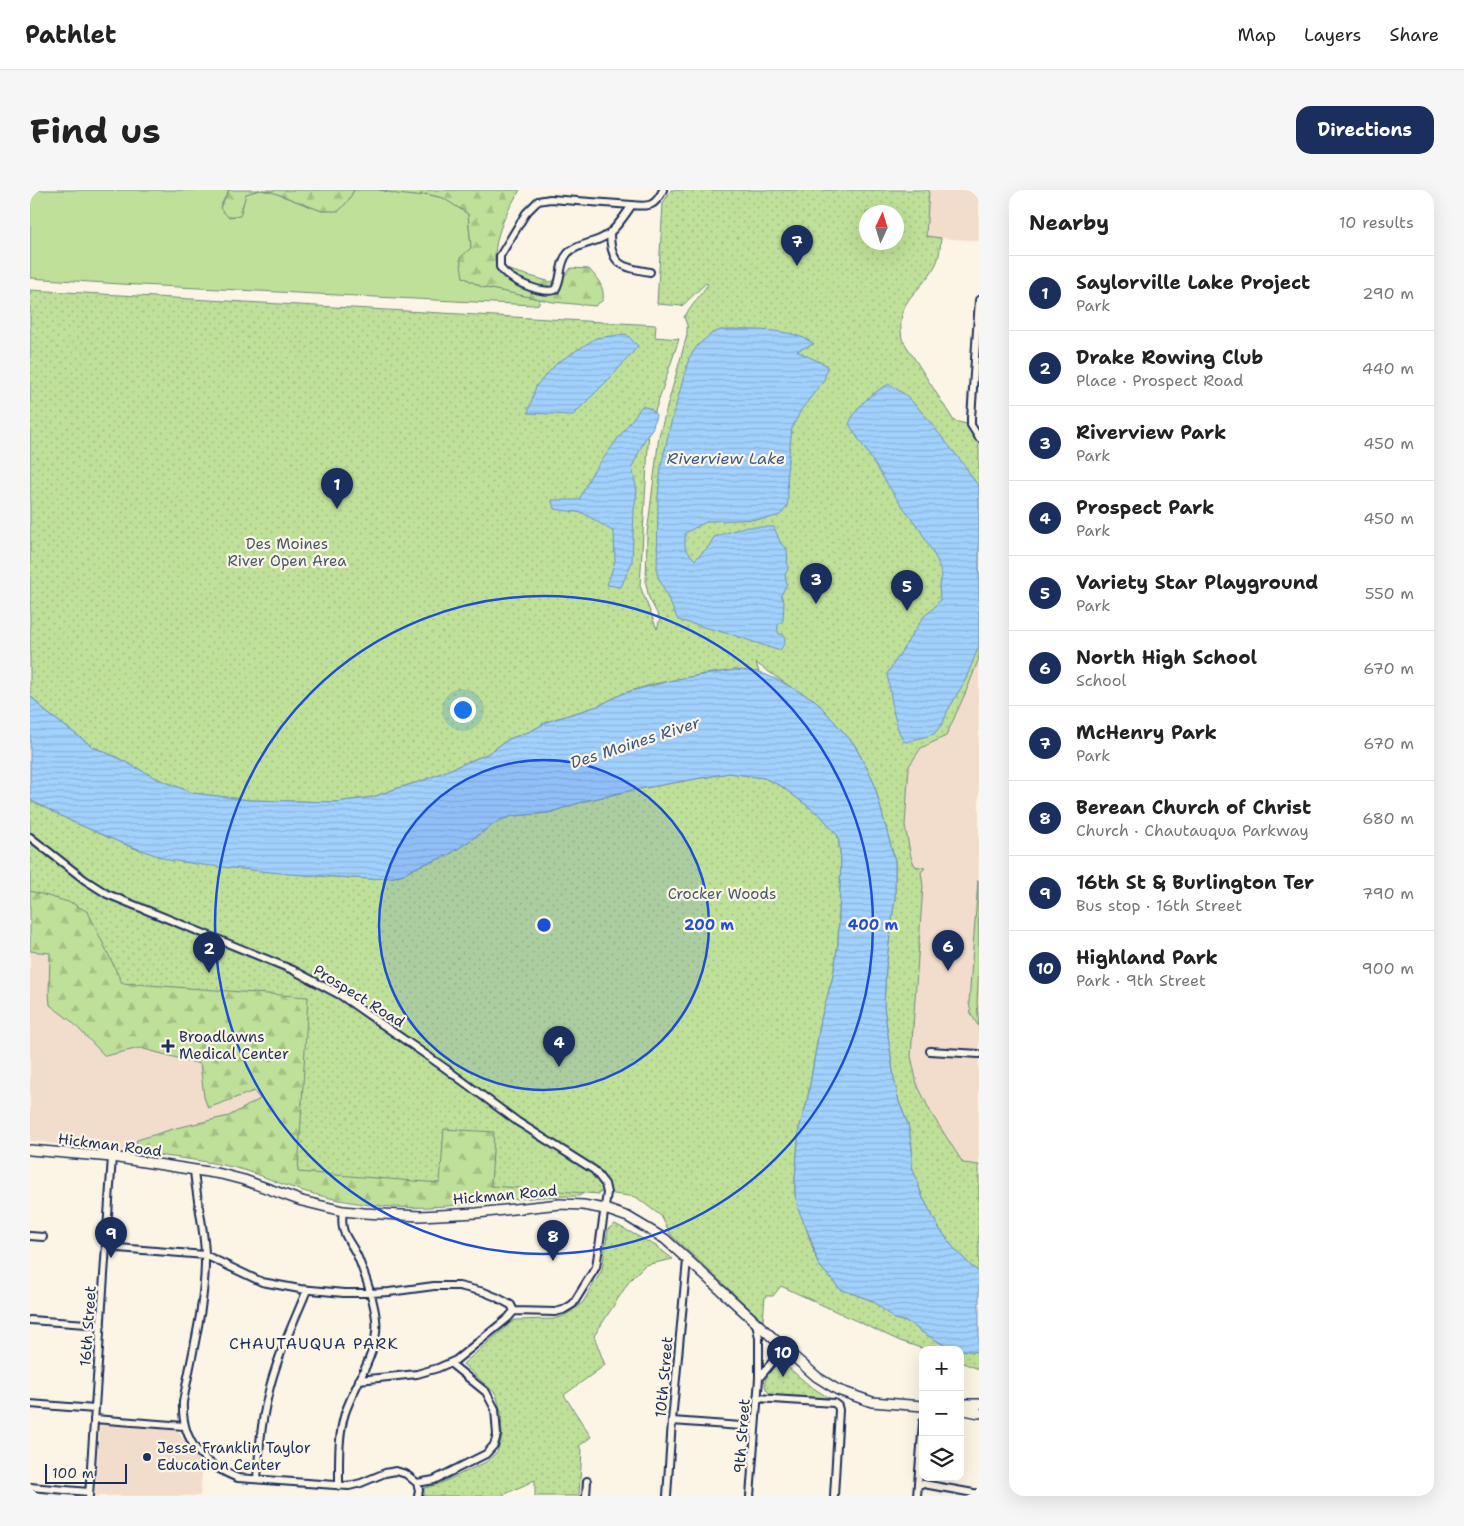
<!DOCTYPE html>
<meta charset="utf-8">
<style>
body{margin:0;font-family:"Shantell Sans",sans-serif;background:#f6f6f6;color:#222}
.controls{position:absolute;right:15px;bottom:15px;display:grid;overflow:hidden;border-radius:10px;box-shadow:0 5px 20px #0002}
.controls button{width:45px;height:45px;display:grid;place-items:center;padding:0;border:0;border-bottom:1px solid #e0e0e0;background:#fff;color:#222;font:25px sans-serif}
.compass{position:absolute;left:829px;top:15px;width:45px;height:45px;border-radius:50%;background:#fff;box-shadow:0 5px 20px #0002;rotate:4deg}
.scale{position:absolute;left:15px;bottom:12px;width:82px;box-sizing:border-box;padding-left:5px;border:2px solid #1b2f5e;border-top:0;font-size:14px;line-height:18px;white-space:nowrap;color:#1b2f5e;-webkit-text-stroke:4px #fcf5e5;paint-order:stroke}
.you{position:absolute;left:432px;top:519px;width:18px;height:18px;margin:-12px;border:4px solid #fff;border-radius:50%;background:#1a73e8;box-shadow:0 0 0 8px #1a73e833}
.badge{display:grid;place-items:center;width:32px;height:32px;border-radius:50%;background:#1b2f5e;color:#fff;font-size:16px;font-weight:700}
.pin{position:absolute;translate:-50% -41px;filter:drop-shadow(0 1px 2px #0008)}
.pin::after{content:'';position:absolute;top:26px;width:18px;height:15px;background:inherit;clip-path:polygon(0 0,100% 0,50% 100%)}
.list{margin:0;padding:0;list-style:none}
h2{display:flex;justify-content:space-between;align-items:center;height:65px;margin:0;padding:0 20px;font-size:21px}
h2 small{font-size:16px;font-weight:400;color:#767676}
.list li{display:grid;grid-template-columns:32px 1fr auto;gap:15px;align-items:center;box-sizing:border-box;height:75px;padding:0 20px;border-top:1px solid #e0e0e0}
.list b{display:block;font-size:19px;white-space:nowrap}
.list p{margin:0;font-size:16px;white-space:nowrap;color:#767676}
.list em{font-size:16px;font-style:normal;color:#767676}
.icon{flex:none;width:28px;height:28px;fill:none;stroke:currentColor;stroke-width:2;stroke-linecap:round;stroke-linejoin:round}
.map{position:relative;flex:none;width:949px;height:1306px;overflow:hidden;border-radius:15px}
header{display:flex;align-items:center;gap:30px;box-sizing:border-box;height:70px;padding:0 25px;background:#fff;border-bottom:1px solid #e0e0e0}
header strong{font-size:24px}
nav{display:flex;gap:28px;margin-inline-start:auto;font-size:18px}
.intro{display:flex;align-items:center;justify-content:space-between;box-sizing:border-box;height:120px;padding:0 30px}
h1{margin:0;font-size:35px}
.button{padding:12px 22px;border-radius:15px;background:#1b2f5e;color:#fff;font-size:18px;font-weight:700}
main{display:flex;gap:30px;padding:0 30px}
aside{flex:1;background:#fff;border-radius:15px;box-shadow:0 5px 20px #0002}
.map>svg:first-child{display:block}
</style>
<header>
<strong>Pathlet</strong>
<nav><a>Map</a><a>Layers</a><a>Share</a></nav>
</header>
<div class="intro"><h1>Find us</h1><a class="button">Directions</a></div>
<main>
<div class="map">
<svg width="949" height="1306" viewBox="0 0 949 1306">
<defs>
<pattern id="forest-firs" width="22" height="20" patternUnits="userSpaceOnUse" patternTransform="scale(1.25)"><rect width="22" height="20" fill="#bfe098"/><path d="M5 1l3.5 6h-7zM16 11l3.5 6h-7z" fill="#a4c085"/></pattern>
<pattern id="park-dots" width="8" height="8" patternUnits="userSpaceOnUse" patternTransform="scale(1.25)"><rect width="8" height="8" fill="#bfe098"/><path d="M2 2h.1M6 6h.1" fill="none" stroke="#a4c085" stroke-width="1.8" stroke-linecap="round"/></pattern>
<pattern id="water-rules" width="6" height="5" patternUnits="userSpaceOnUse" patternTransform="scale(1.25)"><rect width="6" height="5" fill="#a1d1fd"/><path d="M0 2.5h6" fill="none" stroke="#8ab4db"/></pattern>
</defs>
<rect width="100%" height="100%" fill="#fcf5e5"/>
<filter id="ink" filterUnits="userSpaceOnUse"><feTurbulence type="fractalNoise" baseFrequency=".02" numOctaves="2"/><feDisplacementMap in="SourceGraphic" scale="10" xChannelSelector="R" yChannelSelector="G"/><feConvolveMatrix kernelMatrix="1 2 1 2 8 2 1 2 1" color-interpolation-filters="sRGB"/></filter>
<g filter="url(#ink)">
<path fill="#f2ddcc" d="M899,0H949V51L896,47Z
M949,468V975L933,973L901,923L887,894L881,866L893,696L891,682L895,677L885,676L881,667L875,636L879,576L891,558L916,546L938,497Z
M0,689L278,807L217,981L186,973L94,961L0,951Z
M70,1234L143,1240L150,1244L160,1261L173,1274L170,1306H65Z"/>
<path fill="#bfe098" stroke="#6d887b" d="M0,0H199L190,17L210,25L216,3L230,0L242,2L292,21L318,11L324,0H350L386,6L396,4L414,8L438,24L441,58L433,87L452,97L510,109L509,114L503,115L90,94L0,88Z
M948,690L949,778L947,812L949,837L941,824L939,812Z"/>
<path fill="url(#forest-firs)" stroke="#6d887b" d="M199,0H230L216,4L210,26L198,27L190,18Z
M232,0H324L318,11L309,21H292L242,2Z
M350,0H490C476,22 464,46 465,72L479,80L521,92L536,84L541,78L559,79C567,88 575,97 573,110L565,116L523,112L452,97L433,87L430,68L441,58L438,24L413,8L396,4L386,6L367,4Z
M0,665L287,801L554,1003L549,1006C480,1005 410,1024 341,1015C317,1012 291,1007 267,999C249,994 232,985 214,980C177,970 140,967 102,962L107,950L146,938L199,926L230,909L224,901L178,918L174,907L170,874L110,858L75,866L41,831L20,815L19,803L20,763L0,761Z"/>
<path fill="url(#park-dots)" stroke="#6d887b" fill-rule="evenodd" d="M641,0H899L896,46L911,48C910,57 910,66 906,74C890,106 865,106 872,149L924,231L941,235L949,248V468L938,497L916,546L891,558L879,576L875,636L881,667L885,676L895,678L891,682L893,696L881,866L887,894L901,923L933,973L949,975V1082L941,1076L923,1057L909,1038L892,1006L882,976V958L878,934L869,912L864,889L854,817L856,776L865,708V671L843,590L824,554L785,510L765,500L726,473L729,482L705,480L675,484L624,494L594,503L568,516L519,531L501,541L479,549L457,564L392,591L368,598L343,607L307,612L219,610L163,603L128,589L84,566L63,557L16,522L0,505V100L626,135L625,147L649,149L619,239L610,396L627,439L630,429L619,408L616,394L617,344L629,246L657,145V135L654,127L678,94L676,93L652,116L627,114L633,13ZM836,22H866V52H836Z
M699,583L734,588L751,596L791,626L808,646L811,670L808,753L803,786L791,829L777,912L769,939L765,989V1004L788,1074L810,1099L843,1111L864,1129L878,1132L892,1142L921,1159L928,1160H897L870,1151L751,1096L743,1106H735L733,1131L641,1045L631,1026L606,1007L569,1002V1004L461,996L464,942L414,939L410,993L268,982L278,807L92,793L58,722L42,713L0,701V610L41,631L106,659L205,678L288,686L340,689L364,687L376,683L389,676L417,666L470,630L483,626L518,623L555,611L598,601Z
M585,1034L626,1056L643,1069L615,1075L600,1090L564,1146L575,1175L534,1205L561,1247L549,1256L552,1260L549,1306H505V1290L471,1306H394V1298L409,1294L456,1272L467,1262L472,1247L471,1222L466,1204L433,1174L484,1130L523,1129L534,1126L543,1120L553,1112L572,1080L578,1039Z
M930,1160L949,1162V1179L930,1172Z
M752,1172L780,1196L799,1208L743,1205C726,1198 739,1176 752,1172Z"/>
<path fill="url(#water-rules)" stroke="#6b90bd" d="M690,140C716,140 763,137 784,154L771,159L767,161L796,175L797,179L794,190L771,220L762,238L757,281L758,309L757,317L750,325L736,329L678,331L655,343V358L665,370L679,356L684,347L714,337H744L751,354L757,359L758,379L755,385L757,394L751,405L754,412L753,430C748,434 746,437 749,444L754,445L755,453L750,460H747L703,445L648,430L627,384L628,307L631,276L641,233L659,168L668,155L681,144Z
M596,144L608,156L585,183L543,225L498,223L506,196L527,173L566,148Z
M859,194L877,206L891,221L932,272L949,297V456L935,491L918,520L913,533L904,544L876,552L873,551C862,529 862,507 857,484L894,426L902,420L910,410L909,395L912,386L907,370L890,340L865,306L819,234C826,216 842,203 859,194Z
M612,216L621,219L626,225L623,237L615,249L602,277L607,301L604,320L602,372L591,397L577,395L585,371L584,342L553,323L524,319L522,310H549L561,285Z
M705,480L729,482L746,489L785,510L824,554L843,590L865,671V708L856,776L854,817L864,889L869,912L878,934L882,958V976L892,1006L909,1038L923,1057L941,1076L949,1082V1162L921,1159L892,1142L878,1132L864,1129L843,1111L810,1099L788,1074L782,1052L768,1019L765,1004V989L769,939L777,912L791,829L803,786L808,753L811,670L808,646L791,626L751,596L734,588L699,583L598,601L555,611L518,623L483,626L470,630L417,666L389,676L376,683L364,687L340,689L259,684L173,675L139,670L89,652L41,631L0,610V505L16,522L63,557L84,566L128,589L163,603L219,610L307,612L343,607L368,598L392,591L457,564L479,549L501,541L519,531L568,516L594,503L647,489Z"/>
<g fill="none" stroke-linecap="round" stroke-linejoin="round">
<defs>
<path id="street" d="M602,15L520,9L508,11L496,23L470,66V77C478,90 510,104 525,100C533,89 528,74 538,63C548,53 565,54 577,45C587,38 595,25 602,15C620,17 625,16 633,0
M580,42C580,75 591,77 620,82
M949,110L941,228V235L949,248
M0,647L55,690L77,704L263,780L310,805L415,878L488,932L564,980L575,994L577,1003L566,1077L543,1114L533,1120L525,1122L484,1121L478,1128L426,1170L408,1178L387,1184L329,1190
M900,861L949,864
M164,980C166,1008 174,1035 175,1064C176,1113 162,1163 153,1212C151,1251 172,1274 208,1288L319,1296L331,1293L355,1283L366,1281L376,1284L387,1293L404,1290L456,1264L464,1255L467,1245L465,1219L456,1202L420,1173
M0,1046L13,1047
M76,1057L175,1065L232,1092L270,1099L314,1103H340L359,1102L404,1096H429L454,1102L466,1107L481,1115L484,1121
M0,1130L71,1135
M729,1188L743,1171L755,1159
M727,1208L804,1213L808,1216L809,1220L804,1306
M0,1214L65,1219
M64,1229L154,1236
M642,1231L725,1237
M227,1289C229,1261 231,1233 238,1205C246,1169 263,1134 277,1100
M387,1293L389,1300L388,1306
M888,1293L949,1304
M309,1296C309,1271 308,1246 315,1223C325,1194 350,1160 346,1129C344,1110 336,1088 329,1070C321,1049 309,1047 313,1021
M0,1297L59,1302
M59,1306L82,967
M556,1306L557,1291
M637,1306L642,1231L657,1070
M720,1306L729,1188V1148L726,1133
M887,1306L893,1232"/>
<path id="secondary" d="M0,960L82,967L191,984L214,990L272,1011L313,1021L334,1023L390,1026L447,1023L530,1014L553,1015L575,1019L598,1027L635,1049L755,1159L787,1187L808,1200L842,1212L893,1216
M930,1216L936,1214H949
M930,1219L949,1223"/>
</defs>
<use href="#street" stroke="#1b2f5e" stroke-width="10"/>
<use href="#secondary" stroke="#1b2f5e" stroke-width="12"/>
<use href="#street" stroke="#fcf5e5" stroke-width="6"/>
<use href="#secondary" stroke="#fcf5e5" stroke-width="9"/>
</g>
</g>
<circle cx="514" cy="735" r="165" fill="#1d4ed8" fill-opacity=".12"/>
<g fill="none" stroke="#1d4ed8" stroke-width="2.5">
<circle cx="514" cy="735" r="165"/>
<circle cx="514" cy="735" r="329"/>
</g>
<g fill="#1b2f5e" stroke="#fcf5e5" stroke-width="2">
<path d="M135.5 848.5h5v5h5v5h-5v5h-5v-5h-5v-5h5z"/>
<circle cx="117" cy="1267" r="5"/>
</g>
<g text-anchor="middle" stroke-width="4.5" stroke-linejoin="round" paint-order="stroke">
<g font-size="15" fill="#445b6c" stroke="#fcf5e5">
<text x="257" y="359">Des Moines<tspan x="257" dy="17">River Open Area</tspan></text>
<text x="692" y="709">Crocker Woods</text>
</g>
<g font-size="15" fill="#1b2f5e" stroke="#fcf5e5">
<text transform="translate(329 806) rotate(32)" y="5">Prospect Road</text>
<text transform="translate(80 955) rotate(7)" y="5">Hickman Road</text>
<text transform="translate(475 1005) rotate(-5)" y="5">Hickman Road</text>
<text transform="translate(58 1136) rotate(-86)" y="5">16th Street</text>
<text transform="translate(634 1187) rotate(-85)" y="5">10th Street</text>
<text transform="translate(712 1246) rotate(-86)" y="5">9th Street</text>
</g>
<g font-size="15" fill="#1b2f5e" stroke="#fcf5e5" text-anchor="start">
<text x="149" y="852">Broadlawns<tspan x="149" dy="17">Medical Center</tspan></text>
<text x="127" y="1263">Jesse Franklin Taylor<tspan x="127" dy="17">Education Center</tspan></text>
</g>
<g font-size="16" font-style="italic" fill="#3c5886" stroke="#fcf5e5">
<text x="696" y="274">Riverview Lake</text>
<text transform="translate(605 552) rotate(-18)" y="6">Des Moines River</text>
</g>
<g font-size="16" letter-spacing="1" fill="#1b2f5e" stroke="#fcf5e5">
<text x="284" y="1159">CHAUTAUQUA PARK</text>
</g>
</g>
<circle cx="514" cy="735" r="8" fill="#1d4ed8" stroke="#fcf5e5" stroke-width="2.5"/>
<g font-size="15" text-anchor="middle" font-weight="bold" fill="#1d4ed8" stroke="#fcf5e5" stroke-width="4.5" stroke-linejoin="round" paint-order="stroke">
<text x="679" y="740">200 m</text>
<text x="843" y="740">400 m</text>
</g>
</svg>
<div class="controls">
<button>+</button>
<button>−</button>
<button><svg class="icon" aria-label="layers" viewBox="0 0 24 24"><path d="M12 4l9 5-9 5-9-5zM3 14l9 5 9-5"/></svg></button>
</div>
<svg class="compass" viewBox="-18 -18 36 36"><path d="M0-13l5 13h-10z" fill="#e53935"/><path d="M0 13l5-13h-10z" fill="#767676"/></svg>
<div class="scale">100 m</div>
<div class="you"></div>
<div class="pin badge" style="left:307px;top:319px">1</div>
<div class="pin badge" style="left:179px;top:783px">2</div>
<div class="pin badge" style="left:786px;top:414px">3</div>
<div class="pin badge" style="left:529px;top:877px">4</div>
<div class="pin badge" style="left:877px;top:421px">5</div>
<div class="pin badge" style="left:918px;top:781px">6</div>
<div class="pin badge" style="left:767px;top:76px">7</div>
<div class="pin badge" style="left:523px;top:1071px">8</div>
<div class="pin badge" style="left:81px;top:1068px">9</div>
<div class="pin badge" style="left:753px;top:1187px">10</div>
</div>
<aside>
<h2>Nearby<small>10 results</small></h2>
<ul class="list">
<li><span class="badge">1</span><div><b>Saylorville Lake Project</b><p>Park</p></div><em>290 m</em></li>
<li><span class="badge">2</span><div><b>Drake Rowing Club</b><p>Place · Prospect Road</p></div><em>440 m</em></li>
<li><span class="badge">3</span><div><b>Riverview Park</b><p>Park</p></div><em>450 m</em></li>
<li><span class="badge">4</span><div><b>Prospect Park</b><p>Park</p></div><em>450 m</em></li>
<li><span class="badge">5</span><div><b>Variety Star Playground</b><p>Park</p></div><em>550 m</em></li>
<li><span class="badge">6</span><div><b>North High School</b><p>School</p></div><em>670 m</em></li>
<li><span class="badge">7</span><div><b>McHenry Park</b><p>Park</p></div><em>670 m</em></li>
<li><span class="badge">8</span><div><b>Berean Church of Christ</b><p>Church · Chautauqua Parkway</p></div><em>680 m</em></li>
<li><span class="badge">9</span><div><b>16th St &amp; Burlington Ter</b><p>Bus stop · 16th Street</p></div><em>790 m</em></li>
<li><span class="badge">10</span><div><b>Highland Park</b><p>Park · 9th Street</p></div><em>900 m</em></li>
</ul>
</aside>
</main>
